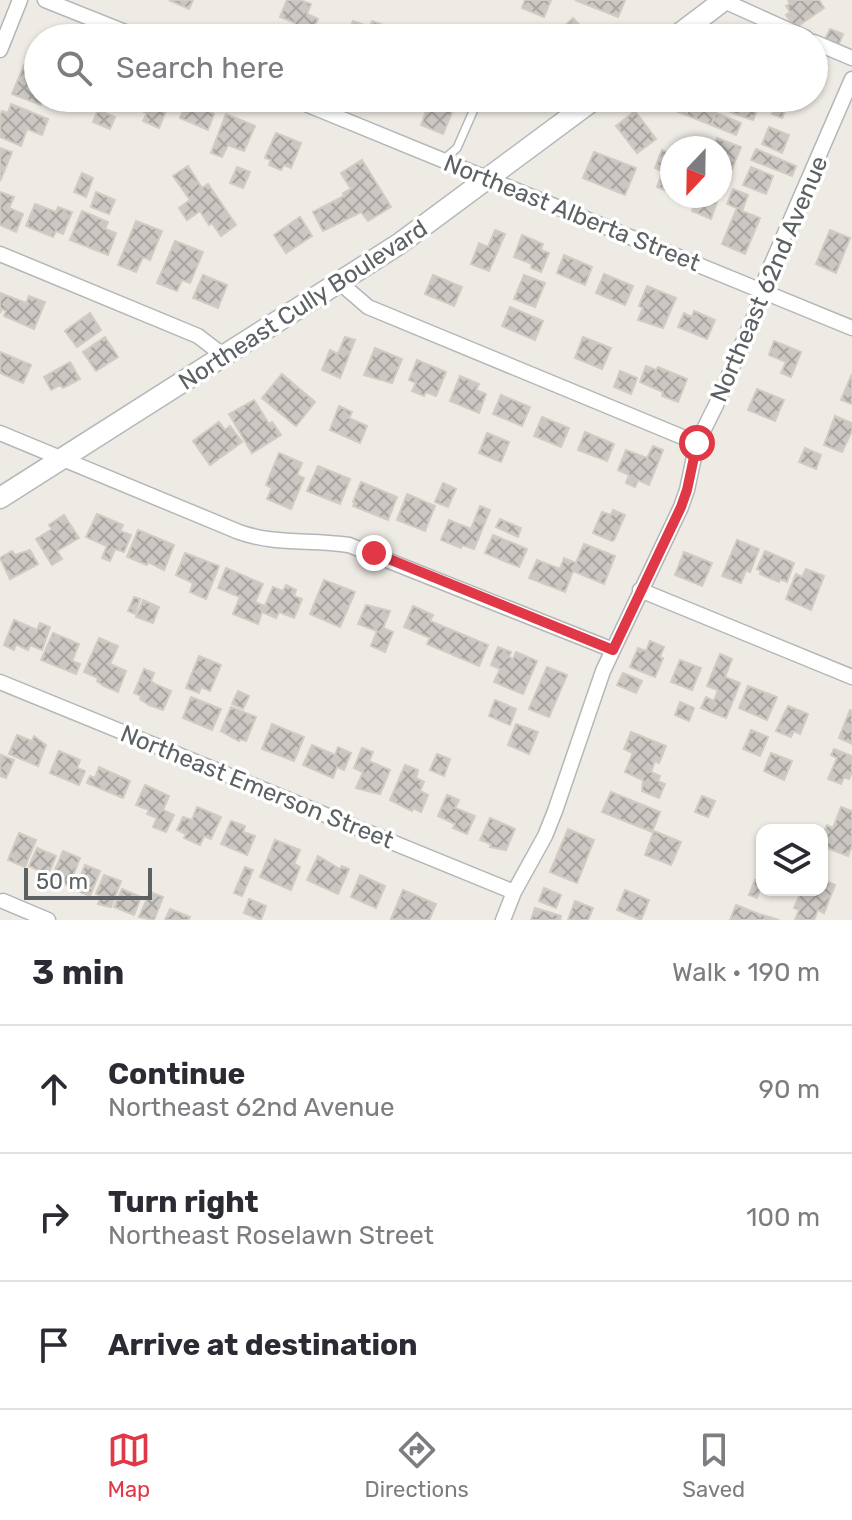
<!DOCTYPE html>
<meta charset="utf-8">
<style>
body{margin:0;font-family:Rubik,sans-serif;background:#f2f2f3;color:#2b2b33}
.controls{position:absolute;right:24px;bottom:24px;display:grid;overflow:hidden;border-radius:16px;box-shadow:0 2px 6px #0004}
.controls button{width:72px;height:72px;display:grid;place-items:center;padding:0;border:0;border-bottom:2px solid #e1e1e2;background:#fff;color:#2b2b33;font:40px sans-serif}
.compass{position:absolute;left:660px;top:136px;width:72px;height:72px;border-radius:50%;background:#fff;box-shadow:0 2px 6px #0004;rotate:202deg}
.scale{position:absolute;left:24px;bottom:20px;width:128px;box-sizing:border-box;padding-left:8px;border:4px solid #5c6164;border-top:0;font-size:22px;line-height:28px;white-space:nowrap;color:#5c6164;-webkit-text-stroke:6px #fff;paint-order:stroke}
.stop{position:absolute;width:24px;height:24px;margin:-18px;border:6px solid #e03846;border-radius:50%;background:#fff}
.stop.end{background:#e03846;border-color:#fff;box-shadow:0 2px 8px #0008}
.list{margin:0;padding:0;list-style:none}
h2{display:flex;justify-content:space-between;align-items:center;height:104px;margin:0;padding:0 32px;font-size:34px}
h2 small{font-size:26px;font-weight:400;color:#7c7c81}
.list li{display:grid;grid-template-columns:52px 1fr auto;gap:24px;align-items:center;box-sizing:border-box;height:128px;padding:0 32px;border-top:2px solid #e1e1e2}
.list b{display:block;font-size:30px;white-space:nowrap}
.list p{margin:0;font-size:26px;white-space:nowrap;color:#7c7c81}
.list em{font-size:26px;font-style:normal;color:#7c7c81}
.icon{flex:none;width:44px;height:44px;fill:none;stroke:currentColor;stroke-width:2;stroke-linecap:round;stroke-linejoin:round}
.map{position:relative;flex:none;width:852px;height:920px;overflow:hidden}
.search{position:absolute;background:#fff;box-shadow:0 2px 6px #0004;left:24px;right:24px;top:24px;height:88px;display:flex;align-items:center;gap:20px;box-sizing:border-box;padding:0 28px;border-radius:44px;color:#7c7c81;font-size:30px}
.sheet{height:488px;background:#fff}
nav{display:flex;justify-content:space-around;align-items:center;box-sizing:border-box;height:112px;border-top:2px solid #e1e1e2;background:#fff;font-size:22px;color:#7c7c81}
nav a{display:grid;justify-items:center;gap:4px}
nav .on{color:#e03846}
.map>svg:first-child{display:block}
</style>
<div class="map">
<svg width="852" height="920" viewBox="0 0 852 920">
<defs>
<pattern id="building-cross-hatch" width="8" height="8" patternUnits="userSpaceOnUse" patternTransform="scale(2)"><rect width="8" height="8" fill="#cbc7c3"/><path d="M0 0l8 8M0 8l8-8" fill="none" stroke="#a8a5a2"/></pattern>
</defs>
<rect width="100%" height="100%" fill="#eeeae4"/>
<path fill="url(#building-cross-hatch)" stroke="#d2cbc2" stroke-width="2" d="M169,0H193L189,9Z
M287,0H300L311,4L307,14L318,19L314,28L326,33L323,38H289L295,23L280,17Z
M525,0H551L544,17L522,8Z
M575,0H625L618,17Z
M788,0H819L824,8L795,28L786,15L790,12L786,6L790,4Z
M573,18L592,38H552Z
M353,21L370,27L372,21L389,27L384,38H346Z
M830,29L843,34L839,44L825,39Z
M465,30L485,38H461Z
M24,65L38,71V98H44L41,105L12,94Z
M132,98H171L159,128L143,121L147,113L129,106Z
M188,98L210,106L208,111L214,114L208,130L180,118Z
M431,98H458L443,134L421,125Z
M665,98H679L691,103L686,115L660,105Z
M720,98H734L728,111L716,106Z
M734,98H748L741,116L728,111Z
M748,98H762L753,120L741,116Z
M777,101L787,106L782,118L772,114Z
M691,103L716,113L711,125L686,115Z
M11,104L48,119L42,135L27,129L21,146L0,137V116L2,111L8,113Z
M98,110L115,117L110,129L93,122Z
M635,111L656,139L637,153L616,126Z
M716,113L741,123L736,135L711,125Z
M226,114L255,126L244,151L228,145L222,157L211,153Z
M769,127L789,135L782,153L762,144Z
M276,133L301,143L291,168L284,165L281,170L269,165L271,160L265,158Z
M717,138L741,147L732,169L720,164V148H713Z
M0,148L12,152L0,181Z
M756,149L796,166L792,176L751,160Z
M662,150L672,154V193L657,187L663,172L655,168Z
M594,152L636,168L625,195L583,178Z
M362,160L391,207L368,221L361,212L323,231L313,212L344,196L343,193L351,189L341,173Z
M188,166L202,188L208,184L236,225L221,236L212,223L209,225L200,211L187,220L179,208L190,200L173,176Z
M237,167L250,172L243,188L230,183Z
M751,167L773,176L766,194L743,185Z
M82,173L93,178L86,197L74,192Z
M733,189L748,195L742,211L760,218L745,254L722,244L737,208L727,204Z
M0,192L14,197L9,208L23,214L16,232L0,225Z
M96,192L115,200L109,214L91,207Z
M691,196H719L711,219L692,211L696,201L690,198Z
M35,204L56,212L58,207L72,212L63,234L56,231L53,237L26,226Z
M82,211L108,222L105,229L116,233L108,255L70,240Z
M300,217L312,236L286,253L274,235Z
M136,221L162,231L150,260L143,257L136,272L118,265Z
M495,230L505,234L489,271L471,264L479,243L488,247Z
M830,230L850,238L836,273L816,264Z
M522,235L543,244L541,250L549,253L541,272L531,268L532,264L514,257Z
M175,241L203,252L190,283L182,280L177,291L157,283Z
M564,255L592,267L585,285L557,273Z
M604,274L633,286L625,305L596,293Z
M203,275L227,285L218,308L193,298Z
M433,275L462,287L454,306L425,294Z
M524,275L545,283L535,307L514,299Z
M647,286L676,298L663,328L638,320L643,308L639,306Z
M0,293L26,303L29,296L45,302L34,329L4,316L6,311L2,309L0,313Z
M510,307L543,321L535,340L502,326Z
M694,311L715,320L707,339L678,327L684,313L692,317Z
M90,313L101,330L77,347L65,331Z
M105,337L118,357L96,371L83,352Z
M345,337L355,340L340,378L322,370L330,350L338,354Z
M583,337L611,348L602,369L575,358Z
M774,341L801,352L791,377L781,373L786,362L769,355Z
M375,348L402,359L392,383L364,375Z
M0,352L31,365L23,383L0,373Z
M417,360L446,372L436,396L426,392L424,396L412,391L416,383L409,380Z
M70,362L80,379L63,388L60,385L51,390L44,377Z
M646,366L656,370L658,367L687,379L678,402L662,396L663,392L640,382Z
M620,371L637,378L631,394L614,387Z
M282,374L315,402L296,426L262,398Z
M852,374V404L841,400Z
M460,376L479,384L476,390L486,394L479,413L450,401Z
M757,389L784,400L775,421L748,410Z
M501,395L530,407L522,426L493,414Z
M254,400L269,424L272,422L281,435L252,453L229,414Z
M339,406L352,412L349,418L367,426L360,443L330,430Z
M835,416L852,423V431L842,452L824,445Z
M542,417L569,428L561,447L534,436Z
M219,422L225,430L230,426L242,442L210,465L193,441Z
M585,432L614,444L607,461L578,450Z
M487,433L509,442L501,462L479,453Z
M653,446L663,450L649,485L638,480L635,487L626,483L629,475L618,470L626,450L647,458Z
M805,448L821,455L816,469L799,462Z
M279,453L302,463L297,475L304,478L291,509L267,499L272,488L266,485Z
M318,466L350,479L340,504L307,491Z
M361,482L397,497L388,520L353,506L355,503L353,502Z
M443,483L456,489L448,507L435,502Z
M407,494L435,506L425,531L397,520Z
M480,506L490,510L474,549L462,545L461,548L441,540L449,520L471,529Z
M613,510L625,515L614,540L612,541L593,533L602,512L611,515Z
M97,514L123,525L120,531L131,535L124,552L115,549L110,561L102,558L107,546L86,537Z
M64,515L79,538L57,551L62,559L52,565L36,539L52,529L49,525Z
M500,519L521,528L518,537L496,527Z
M138,530L174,545L164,570L148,562L147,565L127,557Z
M493,535L527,549L519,567L485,553Z
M737,540L759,549L750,572L746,570L741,583L722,576Z
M584,544L615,556L604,584L573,571L565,592L529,578L537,560L560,569L564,558L576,563Z
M30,550L38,564L10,579L0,558L12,551L15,555Z
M765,551L794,563L787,582L780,579L779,582L760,574L761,571L757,569Z
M684,552L712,563L702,586L675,575Z
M185,553L219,566L206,599L190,592L193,583L176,575Z
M226,568L263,584L255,602L265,606L273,587L283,591L286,585L296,590L294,596L302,599L294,618L279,612L276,618L262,612L258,624L233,614L240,597L218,588Z
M806,569L824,576L811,610L786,599L796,574L802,577Z
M324,580L355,592L340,627L310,614Z
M134,597L140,599L135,614L128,611Z
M143,600L159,607L153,623L136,617Z
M366,605L390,611L383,628L393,632L385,652L371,646L377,631L358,624Z
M413,606L433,615L430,621L488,645L479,666L427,644L430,638L404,627Z
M14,620L37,630L40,623L50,627L42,650L30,645L28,650L16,644L14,650L4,645Z
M53,633L79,644L72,661L80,664L76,674L41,660Z
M99,638L118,646L110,664L126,671L118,692L104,686L97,681L98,678L84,672Z
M650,641L664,647L660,657L663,658L655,677L630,667L638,648L646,651Z
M498,647L511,652L509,657L513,659L516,652L537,661L523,694L494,682L500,669L491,665Z
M720,654L732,659L725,677L740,683L726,718L701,708L706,697L714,701L718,690L707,686Z
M199,656L221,665L210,691L201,687L199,693L186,688Z
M680,660L701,668L692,690L671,682Z
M547,667L567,675L549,717L529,709Z
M144,669L154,673L151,681L155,684L171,691L163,710L149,705L140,699L141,696L134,693Z
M623,673L642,681L636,693L617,685Z
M748,686L777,697L767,720L739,708Z
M238,691L249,696L243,709L232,704Z
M191,697L221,709L212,730L183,718Z
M495,700L516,709L510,725L489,716Z
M680,702L694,708L689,721L675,715Z
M788,706L808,714L800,734L794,731L791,737L776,731Z
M231,707L256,717L246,741L240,739L239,741L221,731Z
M850,710L852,711V744L839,738Z
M272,724L304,737L294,761L262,749Z
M516,724L538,732L529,754L508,745Z
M751,730L768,737L760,756L743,749Z
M631,732L666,746L659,763L655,761L651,772L660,776L658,781L665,784L659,798L642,791L643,780L625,772L633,753L624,749Z
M17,735L32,741L34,736L46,745L38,766L9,754Z
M312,745L335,755L338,747L351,753L344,770L337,767L333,778L303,765Z
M362,748L373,752L369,761L390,770L380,794L356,788L363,772L354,768Z
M834,749L852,756V772L849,779L844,777L841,784L828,779L837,758L831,755Z
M59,751L80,760L77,768L85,771L79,785L50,773Z
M771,753L792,761L784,780L764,771Z
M437,754L450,759L444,776L430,770Z
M1,755L14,760L6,778L0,776Z
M405,765L418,770L416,778L424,782L420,791L428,795L421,812L413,808L412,811L390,800Z
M99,767L130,781L123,798L87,783L90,776L95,778Z
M145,785L169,796L163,810L174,815L166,832L153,827L157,818L147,814L149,810L136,805Z
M611,792L660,812L652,832L602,812Z
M447,795L459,800L455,808L475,816L467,834L453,828L455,824L438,816Z
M702,796L715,801L708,817L695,812Z
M197,807L221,817L211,839L204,836L200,845L184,838L186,834L177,830L183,817L192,820Z
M841,807L852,811V846L848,856L822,846V837L827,825L833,828Z
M490,818L515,829L506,850L490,847L491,844L480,840Z
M231,821L245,826L243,832L255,836L247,855L221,844Z
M568,829L594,840L577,883L550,872Z
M654,831L681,842L671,865L645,855Z
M19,833L36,840L25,867L8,860Z
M275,840L300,850L294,864L300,867L291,890L260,877Z
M37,848L56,856L48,875L29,866Z
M63,851L80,858L69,886L51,879Z
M318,856L340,869L342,866L349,869L338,894L307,880Z
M85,865L100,871L90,896L75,890Z
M245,867L253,870L242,896L234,893Z
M104,875L121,881L111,907L98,904L101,896L96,894Z
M360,875L385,886L376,908L351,897Z
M822,879L835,885L824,913L818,910L814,920H795L799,910L794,908L802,890H822Z
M755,880L762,883L757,898L749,895Z
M544,888L561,895L556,908L539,901Z
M122,889L141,897L134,915L114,907Z
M403,890L436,904L429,920L391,919Z
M625,890L649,900L641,920L617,910Z
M150,892L163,897L154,920L139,917Z
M249,899L266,906L261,920L244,913Z
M575,901L593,908L588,920H568Z
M736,905L759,914L779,920H730Z
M535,908L561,916L560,920H531Z
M170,909L190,917L188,920H165Z"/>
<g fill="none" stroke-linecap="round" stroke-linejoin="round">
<defs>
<path id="lane" d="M443,160L457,148L478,100"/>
<path id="street" d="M45,0L140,38
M722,0L806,38
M814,42L852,58
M0,50L20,0
M291,98L852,328
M0,254L198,336L224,356
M339,282L368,307L697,443
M0,433L239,532C275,545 311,539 349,545L613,650
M640,590L852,677
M0,682L514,892
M3,901L48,920
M503,920L514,892L545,836L555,811L603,671L681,507L687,490L697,443L716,405L756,312L766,277L852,79"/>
<path id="secondary" d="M674,38L724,0
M0,498L399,244L596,98"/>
</defs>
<use href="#lane" stroke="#b4b7ba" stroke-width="10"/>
<use href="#street" stroke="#b4b7ba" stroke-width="17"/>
<use href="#secondary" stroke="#b3b8bb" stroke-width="23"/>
<use href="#lane" stroke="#fff" stroke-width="7"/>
<use href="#street" stroke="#fff" stroke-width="14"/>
<use href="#secondary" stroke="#fff" stroke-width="20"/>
</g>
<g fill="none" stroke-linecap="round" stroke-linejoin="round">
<path stroke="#e03846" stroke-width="10" d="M374,553L613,650L681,507L687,490L697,443"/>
</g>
<g text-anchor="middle" stroke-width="7" stroke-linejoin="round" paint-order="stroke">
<g font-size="24" fill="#5c6164" stroke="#fff">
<text transform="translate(572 213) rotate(22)" y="8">Northeast Alberta Street</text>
<text transform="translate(769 279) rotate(-67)" y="8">Northeast 62nd Avenue</text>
<text transform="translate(303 305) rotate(-33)" y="8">Northeast Cully Boulevard</text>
<text transform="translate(257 787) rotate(22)" y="8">Northeast Emerson Street</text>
</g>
</g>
</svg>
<div class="controls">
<button><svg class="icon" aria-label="layers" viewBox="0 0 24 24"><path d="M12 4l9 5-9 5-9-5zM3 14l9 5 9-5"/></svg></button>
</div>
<svg class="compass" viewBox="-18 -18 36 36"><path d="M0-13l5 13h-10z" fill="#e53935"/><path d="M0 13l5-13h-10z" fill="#7c7c81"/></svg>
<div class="scale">50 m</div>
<div class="stop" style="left:697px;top:443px"></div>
<div class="stop end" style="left:374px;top:553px"></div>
<div class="search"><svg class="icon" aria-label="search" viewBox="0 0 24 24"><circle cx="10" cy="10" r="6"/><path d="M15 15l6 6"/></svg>Search here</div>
</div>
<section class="sheet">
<h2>3 min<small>Walk · 190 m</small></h2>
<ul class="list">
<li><svg class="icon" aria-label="ahead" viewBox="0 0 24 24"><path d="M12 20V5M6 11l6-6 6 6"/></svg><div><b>Continue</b><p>Northeast 62nd Avenue</p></div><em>90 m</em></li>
<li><svg class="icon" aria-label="right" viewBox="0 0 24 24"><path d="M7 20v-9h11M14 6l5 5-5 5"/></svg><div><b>Turn right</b><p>Northeast Roselawn Street</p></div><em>100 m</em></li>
<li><svg class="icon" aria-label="arrive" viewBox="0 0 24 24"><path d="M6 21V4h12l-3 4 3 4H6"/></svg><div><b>Arrive at destination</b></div></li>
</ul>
</section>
<nav>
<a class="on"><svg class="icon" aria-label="map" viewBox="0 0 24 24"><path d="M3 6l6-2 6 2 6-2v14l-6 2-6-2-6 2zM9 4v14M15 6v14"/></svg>Map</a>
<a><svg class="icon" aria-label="directions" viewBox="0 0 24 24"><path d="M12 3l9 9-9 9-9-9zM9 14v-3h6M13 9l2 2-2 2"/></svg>Directions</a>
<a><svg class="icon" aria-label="saved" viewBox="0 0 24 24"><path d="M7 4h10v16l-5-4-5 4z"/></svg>Saved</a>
</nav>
